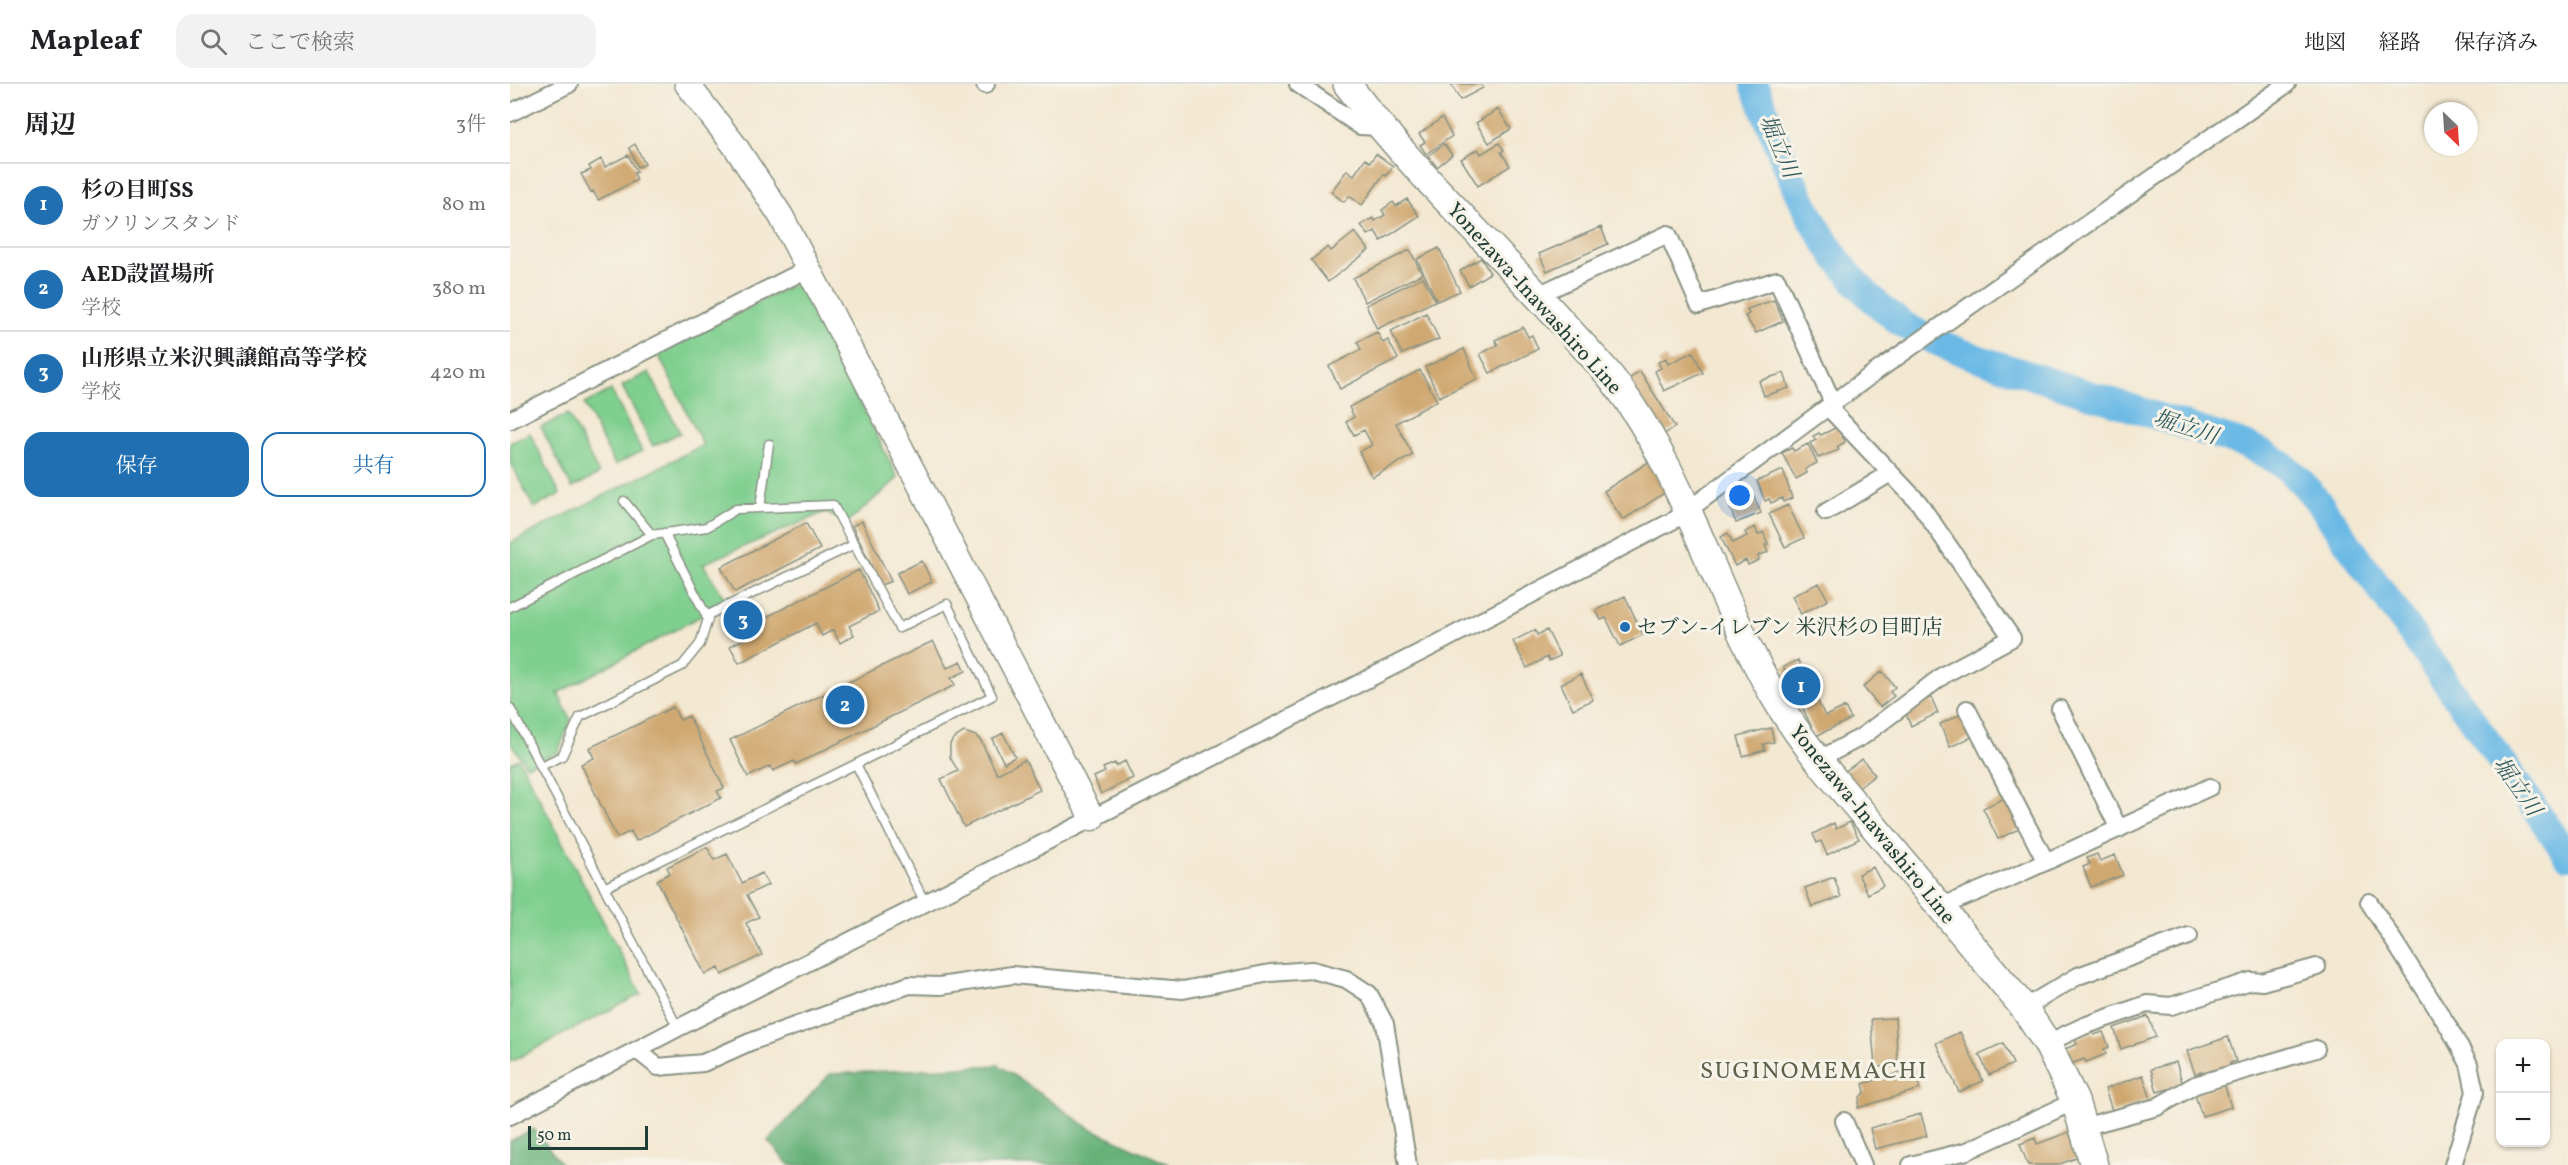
<!DOCTYPE html>
<html lang="ja">
<meta charset="utf-8">
<style>
body{margin:0;font-family:Vollkorn,"Noto Serif JP",serif;background:#f2f2f2;color:#202124}
.controls{position:absolute;right:18px;bottom:18px;display:grid;overflow:hidden;border-radius:12px;box-shadow:0 2px 4px #0004}
.controls button{width:54px;height:54px;display:grid;place-items:center;padding:0;border:0;border-bottom:2px solid #e0e0e0;background:#fff;color:#202124;font:30px sans-serif}
.compass{position:absolute;left:1914px;top:18px;width:54px;height:54px;border-radius:50%;background:#fff;box-shadow:0 2px 4px #0004;rotate:155deg}
.scale{position:absolute;left:18px;bottom:15px;width:120px;box-sizing:border-box;padding-left:6px;border:3px solid #1f3d34;border-top:0;font-size:16px;line-height:21px;white-space:nowrap;color:#1f3d34;-webkit-text-stroke:4px #f7f3e8;paint-order:stroke}
.you{position:absolute;left:1230px;top:412px;width:21px;height:21px;margin:-15px;border:4px solid #fff;border-radius:50%;background:#1a73e8;box-shadow:0 0 0 9px #1a73e833}
.badge{display:grid;place-items:center;width:39px;height:39px;border-radius:50%;background:#1f6fb2;color:#fff;font-size:20px;font-weight:700}
.pin{position:absolute;translate:-50% -50%;border:3px solid #fff;box-shadow:0 2px 6px #0006}
.list{margin:0;padding:0;list-style:none}
h2{display:flex;justify-content:space-between;align-items:center;height:78px;margin:0;padding:0 24px;font-size:26px}
h2 small{font-size:20px;font-weight:400;color:#757577}
.list li{display:grid;grid-template-columns:39px 1fr auto;gap:18px;align-items:center;box-sizing:border-box;height:84px;padding:0 24px;border-top:2px solid #e0e0e0}
.list b{display:block;font-size:22px;white-space:nowrap}
.list p{margin:0;font-size:20px;white-space:nowrap;color:#757577}
.list em{font-size:20px;font-style:normal;color:#757577}
.actions{display:flex;gap:12px;padding:18px 24px}
.actions a{flex:1;padding:14px 0;border:2px solid #1f6fb2;border-radius:18px;text-align:center;font-size:21px;color:#1f6fb2}
.actions .main{background:#1f6fb2;color:#fff}
.icon{flex:none;width:33px;height:33px;fill:none;stroke:currentColor;stroke-width:2;stroke-linecap:round;stroke-linejoin:round}
.map{position:relative;flex:none;width:2058px;height:1081px;overflow:hidden}
header{display:flex;align-items:center;gap:36px;box-sizing:border-box;height:84px;padding:0 30px;background:#fff;border-bottom:2px solid #e0e0e0}
header strong{font-size:28px}
nav{display:flex;gap:33px;margin-inline-start:auto;font-size:21px}
.search{width:420px;height:54px;background:#f2f2f2;display:flex;align-items:center;gap:15px;box-sizing:border-box;padding:0 21px;border-radius:18px;color:#757577;font-size:22px}
main{display:flex}
aside{flex:1;background:#fff}
.map>svg:first-child{display:block}
</style>
<header>
<strong>Mapleaf</strong>
<div class="search"><svg class="icon" aria-label="search" viewBox="0 0 24 24"><circle cx="10" cy="10" r="6"/><path d="M15 15l6 6"/></svg>ここで検索</div>
<nav><a>地図</a><a>経路</a><a>保存済み</a></nav>
</header>
<main>
<aside>
<h2>周辺<small>3件</small></h2>
<ul class="list">
<li><span class="badge">1</span><div><b>杉の目町SS</b><p>ガソリンスタンド</p></div><em>80 m</em></li>
<li><span class="badge">2</span><div><b>AED設置場所</b><p>学校</p></div><em>380 m</em></li>
<li><span class="badge">3</span><div><b>山形県立米沢興譲館高等学校</b><p>学校</p></div><em>420 m</em></li>
</ul>
<div class="actions"><a class="main">保存</a><a>共有</a></div>
</aside>
<div class="map">
<svg width="2058" height="1081" viewBox="0 0 2058 1081">
<rect width="100%" height="100%" fill="#f7f3e8"/>
<filter id="ink" filterUnits="userSpaceOnUse"><feTurbulence type="fractalNoise" baseFrequency=".0167" numOctaves="2"/><feDisplacementMap in="SourceGraphic" scale="12" xChannelSelector="R" yChannelSelector="G"/><feConvolveMatrix kernelMatrix="1 2 1 2 8 2 1 2 1" color-interpolation-filters="sRGB"/></filter>
<filter id="wash" filterUnits="userSpaceOnUse"><feTurbulence type="fractalNoise" baseFrequency=".008" numOctaves="4" result="noise"/><feDisplacementMap in="SourceGraphic" scale="24" xChannelSelector="R" yChannelSelector="G"/><feGaussianBlur stdDeviation="1.35" result="paint"/><feColorMatrix in="noise" values="0 0 0 0 0 0 0 0 0 0 0 0 0 0 0 0 0 1.4 0 .05"/><feComposite in="paint" operator="in"/></filter>
<g filter="url(#wash)">
<rect width="100%" height="100%" fill="#f3e8d2"/>
<path fill="#7fcf8f" stroke="#4f8662" stroke-width="1.5" d="M290,197L388,394L337,439L315,428L193,480L217,518L48,609L61,636L48,668L17,682L0,658V459L193,361L148,270Z
M139,288L170,349L143,362L112,302Z
M101,306L132,367L105,381L74,320Z
M58,330L89,390L62,404L31,343Z
M20,349L50,410L24,424L0,377V359Z
M9,675L131,910L0,978V679Z"/>
<path fill="#67b27a" stroke="#437857" stroke-width="1.5" d="M489,981L578,1043L660,1081H279L258,1057L320,990Z
M24,1045L52,1081H0V1057Z"/>
<g fill="none" stroke-linecap="round" stroke-linejoin="round">
<path stroke="#6ab9e5" stroke-width="28" d="M1244,0C1279,87 1307,177 1386,235C1410,253 1439,263 1467,274L1733,360C1773,376 1787,390 1813,424L2058,772"/>
</g>
<g id="blocks">
<path fill="#cfa770" d="M941,0H971L973,4L950,16Z
M988,25L1001,45L979,59L966,39Z
M932,34L942,52L916,70L910,61L915,58L909,50Z
M989,59L994,66L991,68L1000,82L968,102L951,75L968,65L971,70Z
M125,60L135,80L128,83L119,64Z
M934,60L942,71L927,83L918,72Z
M866,70L883,82L876,92L874,90L852,121L839,112L834,118L821,108L837,86L844,91L855,75L860,78Z
M118,71L127,88L124,89L127,96L88,116L83,107L81,108L71,90L81,86L79,82L91,75L95,83Z
M897,115L909,132L871,157L865,147L858,151L851,141L863,134L865,137L875,131L872,126L883,118L886,122Z
M1091,143L1098,160L1037,187L1029,170Z
M845,148L859,166L818,198L801,176L818,163L821,167Z
M929,164L950,207L927,217L907,175Z
M900,166L912,190L855,218L843,194Z
M971,174L980,189L959,202L950,187Z
M913,193L925,217L867,245L856,221Z
M1264,216L1273,237L1246,249L1235,232L1239,230L1237,225Z
M916,229L929,255L892,270L881,247Z
M1013,243L1018,253L1022,251L1028,265L980,289L970,270L988,261L985,256Z
M867,248L873,259L878,256L888,275L830,305L819,282L851,266L847,258Z
M954,265L967,295L929,313L915,283Z
M1183,268L1193,289L1154,307L1145,287L1151,284L1148,278L1156,274L1158,280Z
M910,286L927,317L886,339L903,371L862,393L849,368L862,361L854,346L844,351L836,338L844,333L839,323Z
M1130,287L1165,343L1153,351L1118,296Z
M1274,289L1279,304L1254,312L1249,297Z
M1327,343L1335,358L1327,363L1329,366L1308,374L1300,359L1306,356L1303,352L1309,349L1311,351Z
M1298,360L1307,379L1295,385L1297,389L1286,395L1272,369L1282,364L1284,367Z
M1143,375L1156,408L1113,436L1094,407Z
M1273,386L1282,414L1273,418L1272,414L1261,419L1259,415L1255,417L1247,397Z
M1242,408L1251,429L1226,439L1220,424L1227,421L1225,415Z
M1278,421L1294,454L1275,463L1259,430Z
M352,437L381,497L371,501L342,442Z
M296,439L310,465L225,508L211,483Z
M1245,443L1248,451L1253,448L1258,460L1255,461L1258,468L1248,472L1249,476L1238,481L1236,476L1225,482L1211,453L1218,449L1223,459L1237,452L1235,448Z
M412,477L422,498L397,510L387,489Z
M349,486L369,527L339,542L344,551L330,559L323,546L312,552L306,539L229,579L220,562L234,555L229,547Z
M1309,499L1318,516L1291,530L1282,512Z
M1115,512L1133,551L1110,562L1096,534L1091,536L1086,526Z
M1025,546L1027,551L1037,546L1050,572L1039,577L1037,573L1017,584L1003,557Z
M423,557L437,584L451,577L456,587L441,594L445,601L286,680L284,677L263,687L260,682L238,693L220,656Z
M1288,576L1315,632L1335,623L1341,635L1306,652L1273,583Z
M1372,587L1385,603L1380,608L1384,612L1370,623L1353,603Z
M1071,590L1083,616L1063,625L1051,600Z
M1421,613L1428,629L1401,642L1394,626Z
M163,623L170,636L179,632L214,704L207,707L211,714L126,757L121,747L107,754L71,680L84,674L79,664Z
M1453,629L1464,652L1440,663L1430,640Z
M1261,644L1264,658L1253,660L1255,666L1233,672L1228,652Z
M454,648L466,652L471,657L487,690L515,676L530,706L454,743L431,695L448,687L440,673V660L443,655Z
M493,649L505,673L494,679L482,655Z
M1352,675L1365,691L1346,706L1333,689Z
M615,677L623,694L591,710L584,693L595,688L593,684L605,679L606,682Z
M1499,712L1513,743L1488,755L1473,724Z
M1340,738L1349,755L1317,771L1311,757L1307,759L1303,750L1324,739L1326,745Z
M197,763L204,776L217,770L232,799L252,789L258,801L237,811L249,833L236,839L252,871L212,891L209,884L195,890L147,796L160,789L157,783Z
M1587,770L1590,777L1605,771L1613,791L1581,803L1573,783L1580,780L1577,774Z
M1363,783L1373,802L1358,810L1348,790Z
M1324,793L1331,813L1302,823L1295,804Z
M1638,932L1646,953L1611,965L1604,944Z
M1385,934L1388,982L1365,983L1361,935Z
M1450,948L1473,997L1449,1008L1426,959Z
M1583,948L1584,951L1593,948L1599,963L1594,965L1596,970L1576,978L1574,975L1561,980L1555,965L1567,960L1565,955Z
M1718,953L1726,977L1720,979L1721,982L1693,991L1692,988L1685,990L1677,967Z
M1493,959L1503,980L1479,991L1469,970Z
M1666,978L1673,1001L1647,1008L1641,985Z
M1404,984L1410,1005L1348,1024L1350,1013L1355,1008L1353,1000Z
M1633,991L1641,1015L1603,1029L1595,1005Z
M1714,999L1721,1023L1692,1032L1684,1008Z
M1411,1030L1417,1052L1365,1065L1360,1044Z
M1559,1048L1569,1073L1547,1081H1518L1510,1060L1525,1054L1527,1060Z"/>
</g>
</g>
<g filter="url(#ink)">
<use href="#blocks" fill-opacity="0" stroke="#899283" stroke-width="1.5"/>
<g fill="none" stroke-linecap="round" stroke-linejoin="round">
<defs>
<path id="lane" d="M114,417L142,451
M250,424L259,360
M0,523L142,451L197,443L226,425L323,421L389,544L437,520L482,612L346,680
M196,532L345,460
M0,624L168,944
M31,682L52,672L70,633L172,582L190,560L198,535L154,449
M94,804L346,680L415,819"/>
<path id="street" d="M788,0L850,42L869,43
M475,1L476,0
M0,29L59,0
M1028,211L1158,150L1189,221L1267,196L1323,319
M0,336L299,184
M1316,428L1379,390
M1457,625L1536,778
M1550,625L1609,745
M1308,676L1353,652L1435,590L1502,554L1409,419L1318,323
M1859,818L1938,942L1959,980L1965,1008L1943,1081
M1430,823L1498,795L1700,703
M1514,924L1568,892L1679,852
M1537,959L1574,942L1637,920L1661,922L1741,897L1752,898L1807,883
M128,967L148,983L193,979L240,958L399,901L430,902L502,891L673,906L760,889L802,886L836,895L859,910L875,940L898,1081
M0,1032L168,944L917,565L1166,435L1364,289L1777,0
M1334,1037L1353,1081
M1573,1043L1647,1023L1685,1001L1806,965
M1401,1081L1457,1067L1565,1017"/>
<path id="secondary" d="M177,0L225,62L271,132L582,734"/>
<path id="primary" d="M837,0C903,88 985,163 1058,245C1073,262 1090,279 1104,297C1176,392 1205,510 1264,612C1292,660 1330,703 1366,745C1415,805 1465,864 1514,924L1537,959L1565,1017L1584,1081"/>
</defs>
<use href="#lane" stroke="#899283" stroke-width="11"/>
<use href="#street" stroke="#899283" stroke-width="20"/>
<use href="#secondary" stroke="#899283" stroke-width="27"/>
<use href="#primary" stroke="#899283" stroke-width="30"/>
<use href="#lane" stroke="#fff" stroke-width="8"/>
<use href="#street" stroke="#fff" stroke-width="16"/>
<use href="#secondary" stroke="#fff" stroke-width="24"/>
<use href="#primary" stroke="#fff" stroke-width="27"/>
</g>
</g>
<circle fill="#1f6fb2" stroke="#f7f3e8" stroke-width="2" cx="1115" cy="543" r="6"/>
<g text-anchor="middle" stroke-width="6" stroke-linejoin="round" paint-order="stroke">
<g font-size="21" fill="#1f3d34" stroke="#f7f3e8">
<text transform="translate(1025 214) rotate(48)" y="7">Yonezawa-Inawashiro Line</text>
<text transform="translate(1363 740) rotate(51)" y="7">Yonezawa-Inawashiro Line</text>
</g>
<g font-size="21" fill="#1f3d34" stroke="#f7f3e8" text-anchor="start">
<text x="1127" y="550">セブン-イレブン 米沢杉の目町店</text>
</g>
<g font-size="22" font-style="italic" fill="#325c60" stroke="#f7f3e8">
<text transform="translate(1270 62) rotate(67)" y="8">堀立川</text>
<text transform="translate(1676 342) rotate(18)" y="8">堀立川</text>
<text transform="translate(2008 702) rotate(55)" y="8">堀立川</text>
</g>
<g font-size="24" letter-spacing="1.5" fill="#5d6249" stroke="#f7f3e8">
<text x="1304" y="994">SUGINOMEMACHI</text>
</g>
</g>
</svg>
<div class="controls">
<button>+</button>
<button>−</button>
</div>
<svg class="compass" viewBox="-18 -18 36 36"><path d="M0-13l5 13h-10z" fill="#e53935"/><path d="M0 13l5-13h-10z" fill="#757577"/></svg>
<div class="scale">50 m</div>
<div class="you"></div>
<div class="pin badge" style="left:1291px;top:602px">1</div>
<div class="pin badge" style="left:335px;top:621px">2</div>
<div class="pin badge" style="left:233px;top:536px">3</div>
</div>
</main>
